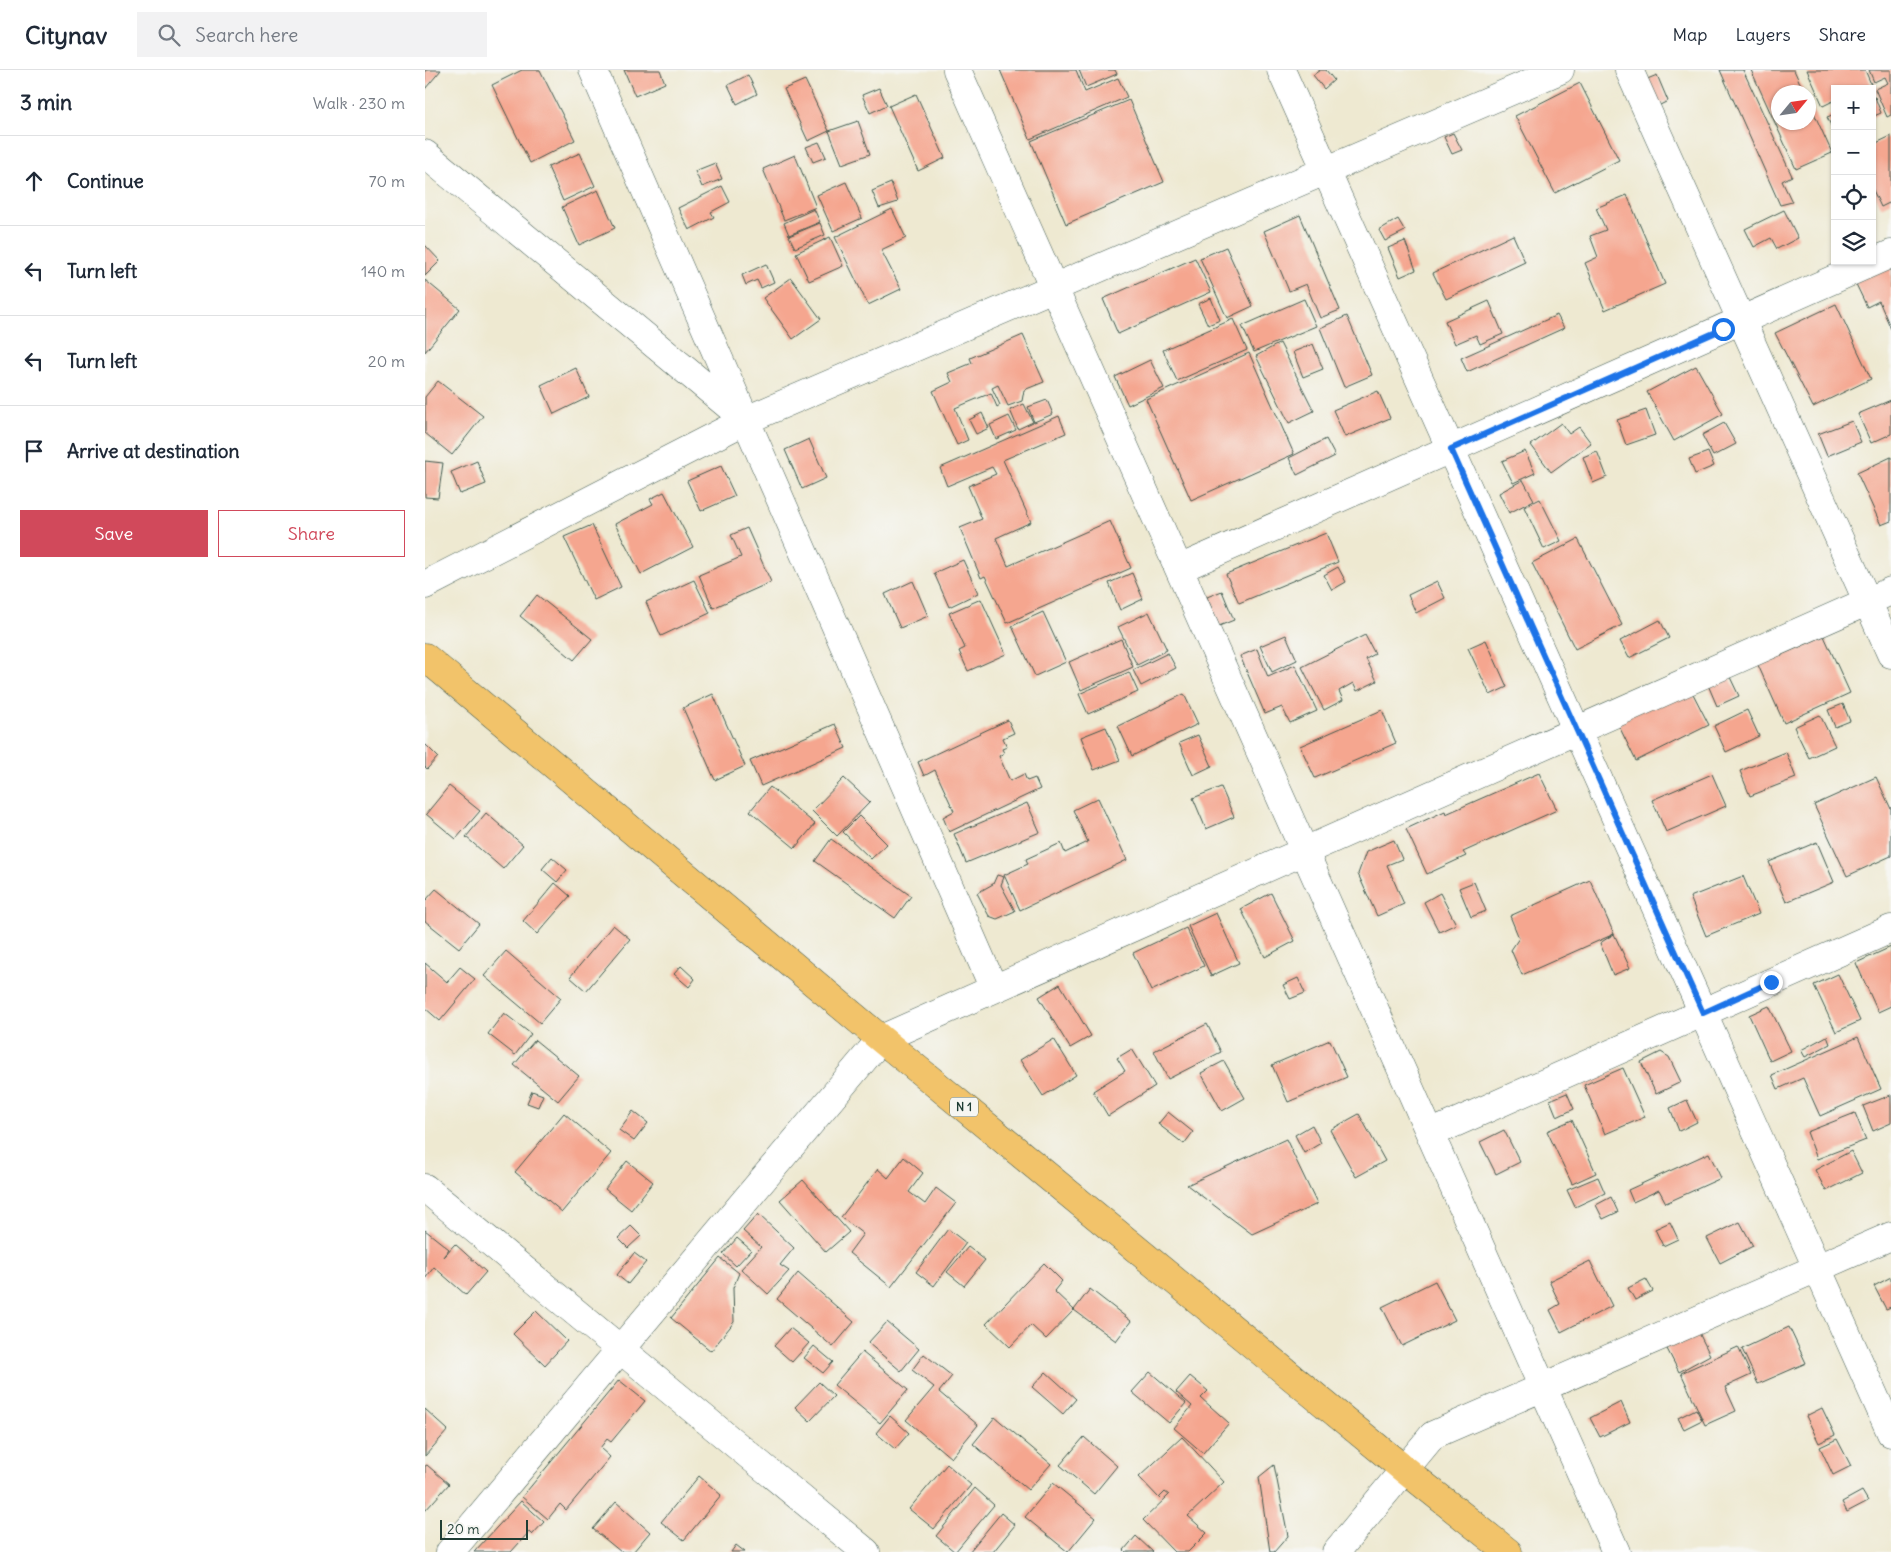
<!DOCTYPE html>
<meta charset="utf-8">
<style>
body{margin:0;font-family:Delius,sans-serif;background:#f2f2f3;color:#1f2937}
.controls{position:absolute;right:15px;top:15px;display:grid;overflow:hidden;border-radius:0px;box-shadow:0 1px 4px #0004}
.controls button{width:45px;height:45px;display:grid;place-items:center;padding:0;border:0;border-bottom:1px solid #e0e1e3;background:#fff;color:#1f2937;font:25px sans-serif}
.compass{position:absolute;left:1346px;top:15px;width:45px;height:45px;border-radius:50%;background:#fff;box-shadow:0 1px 4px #0004;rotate:61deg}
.scale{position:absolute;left:15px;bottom:12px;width:88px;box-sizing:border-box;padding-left:5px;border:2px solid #1f3d34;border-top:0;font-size:14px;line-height:18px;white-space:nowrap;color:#1f3d34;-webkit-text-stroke:4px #f6f6f2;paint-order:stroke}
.stop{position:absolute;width:15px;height:15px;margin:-11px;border:4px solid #1a73e8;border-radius:50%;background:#fff}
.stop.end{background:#1a73e8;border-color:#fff;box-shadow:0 1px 5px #0008}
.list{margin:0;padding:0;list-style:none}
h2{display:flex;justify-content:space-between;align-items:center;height:65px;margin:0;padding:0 20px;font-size:21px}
h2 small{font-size:16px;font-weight:400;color:#747a83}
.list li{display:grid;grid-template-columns:32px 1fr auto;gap:15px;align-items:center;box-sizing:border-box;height:90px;padding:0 20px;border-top:1px solid #e0e1e3}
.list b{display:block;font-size:19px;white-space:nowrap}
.list em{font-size:16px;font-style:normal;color:#747a83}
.actions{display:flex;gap:10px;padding:15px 20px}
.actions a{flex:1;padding:11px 0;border:1px solid #d1495b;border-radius:0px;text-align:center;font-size:18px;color:#d1495b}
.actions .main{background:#d1495b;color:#fff}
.icon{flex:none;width:28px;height:28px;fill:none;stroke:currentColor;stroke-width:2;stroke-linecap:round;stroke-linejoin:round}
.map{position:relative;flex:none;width:1466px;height:1482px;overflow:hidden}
header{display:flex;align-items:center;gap:30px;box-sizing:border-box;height:70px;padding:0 25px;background:#fff;border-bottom:1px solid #e0e1e3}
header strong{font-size:24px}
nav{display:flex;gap:28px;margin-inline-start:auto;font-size:18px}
.search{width:350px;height:45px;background:#f2f2f3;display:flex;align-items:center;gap:12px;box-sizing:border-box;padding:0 18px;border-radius:0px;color:#747a83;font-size:19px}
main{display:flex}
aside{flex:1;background:#fff}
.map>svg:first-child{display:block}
</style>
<header>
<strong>Citynav</strong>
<div class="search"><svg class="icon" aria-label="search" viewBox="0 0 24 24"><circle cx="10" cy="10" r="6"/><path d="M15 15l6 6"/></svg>Search here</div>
<nav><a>Map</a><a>Layers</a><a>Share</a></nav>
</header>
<main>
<aside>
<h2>3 min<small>Walk · 230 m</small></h2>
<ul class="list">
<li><svg class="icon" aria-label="ahead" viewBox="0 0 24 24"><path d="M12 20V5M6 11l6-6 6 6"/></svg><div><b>Continue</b></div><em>70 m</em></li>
<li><svg class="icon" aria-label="left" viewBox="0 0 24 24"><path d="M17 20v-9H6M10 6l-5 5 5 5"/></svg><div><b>Turn left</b></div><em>140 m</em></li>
<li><svg class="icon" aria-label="left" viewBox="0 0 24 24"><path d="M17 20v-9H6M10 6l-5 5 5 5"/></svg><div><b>Turn left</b></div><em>20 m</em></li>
<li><svg class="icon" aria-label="arrive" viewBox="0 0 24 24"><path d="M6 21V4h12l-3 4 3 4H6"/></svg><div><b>Arrive at destination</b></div></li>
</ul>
<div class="actions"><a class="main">Save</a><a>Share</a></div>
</aside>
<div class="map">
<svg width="1466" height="1482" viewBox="0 0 1466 1482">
<rect width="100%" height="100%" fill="#f6f6f2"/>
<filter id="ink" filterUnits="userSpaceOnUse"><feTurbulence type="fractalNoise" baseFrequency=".02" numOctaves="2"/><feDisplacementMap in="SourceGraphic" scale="10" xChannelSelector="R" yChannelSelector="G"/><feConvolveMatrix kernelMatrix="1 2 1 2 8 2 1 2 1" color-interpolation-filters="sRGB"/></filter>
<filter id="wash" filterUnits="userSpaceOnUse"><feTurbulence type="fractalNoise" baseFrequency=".0096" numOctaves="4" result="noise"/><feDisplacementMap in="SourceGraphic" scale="20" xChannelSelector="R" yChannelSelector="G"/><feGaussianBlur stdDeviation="1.12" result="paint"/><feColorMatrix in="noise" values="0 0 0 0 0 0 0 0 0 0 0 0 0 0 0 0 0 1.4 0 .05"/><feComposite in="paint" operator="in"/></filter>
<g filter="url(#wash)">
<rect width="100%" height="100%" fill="#eee9d1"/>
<g id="blocks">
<path fill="#f5a68f" d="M0,0H16L0,19Z
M97,0H115L150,70L105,93L67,15Z
M199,0H235L240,13L210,26Z
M575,0H651L660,22L693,8L702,27L605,69Z
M654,0H690L692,4L661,17Z
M895,0H901L909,10L899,19L888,5Z
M1295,0H1318L1367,106L1357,111L1367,132L1355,135Z
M1326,0H1369L1379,22H1354V52H1384V32L1407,83L1371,99Z
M1382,0H1440L1446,14L1436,19H1410V30L1398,36Z
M1444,0H1466V45L1462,47L1450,19L1463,13L1460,7L1449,12Z
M323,5L332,24L312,34L303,15Z
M1232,5L1243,31L1231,37L1220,10Z
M380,10L404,61L383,71L359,19Z
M1155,13L1194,90L1130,123L1090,46Z
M454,18L462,35L445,43L437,25Z
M491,24L520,88L493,101L464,36Z
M1450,27L1456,43L1447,47V28Z
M704,30L739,112L641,154L606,71Z
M1410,44V64L1402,47Z
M433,51L445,84L417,94L404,61Z
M1028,63L1037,80L1027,84L1019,67Z
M1466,66V132L1456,137L1447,118V75Z
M394,72L401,87L388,92L381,77Z
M155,83L170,116L138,131L123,97Z
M370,85L391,137L359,150L338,99Z
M290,93L297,109L277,117L270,101Z
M421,112L437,148L408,161L392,125Z
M466,113L473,132L454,138L447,121Z
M297,116L305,132L286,142L289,147L264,160L253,138Z
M173,120L190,158L154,175L137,137Z
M1202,125L1240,214L1180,240L1160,193L1173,187L1165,166L1181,160L1171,138Z
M389,139L395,152L364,165L359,153Z
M467,139L481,168L456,180L476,219L443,235L410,167Z
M1359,140L1373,168L1352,179L1346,168L1329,177L1320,159Z
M875,145L915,240L895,248L881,214L864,221L839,161Z
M973,149L980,161L960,171L954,160Z
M395,153L400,165L370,178L364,166Z
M1088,165L1100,192L1021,229L1008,203Z
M405,167L418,196L384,211L371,183Z
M980,171L991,200L975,207L963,178Z
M0,175L15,191L0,206Z
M801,177L828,236L802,248L775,188Z
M770,188L786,222L693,264L678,229Z
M341,194L349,212L336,218L332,210L321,215L317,205Z
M1466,195V259L1454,231L1442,237L1430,212Z
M366,208L396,249L368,269L338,228Z
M0,210L35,239L0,282Z
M786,228L795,250L783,255L773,234Z
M879,229L891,256L829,282L817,256Z
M1064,231L1078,264L1055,274L1051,265L1030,274L1020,251Z
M1411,234L1446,309L1388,337L1350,263Z
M1132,245L1139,258L1042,302L1036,288Z
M922,246L947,305L919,317L895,258Z
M808,249L822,280L752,311L738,280Z
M598,265L619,312L599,320L597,331L583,336L573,315L567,318L575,335L572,337L566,323L530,338L543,370L532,375L508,321L527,312L523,303L547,293L545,288Z
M855,273L889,341L864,353L831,286Z
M888,274L898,299L878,307L868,282Z
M824,283L869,384L766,430L721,329Z
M725,290L739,318L703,335L690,307Z
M1271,296L1298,344L1249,371L1222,322Z
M151,298L164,327L129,344L116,315Z
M13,311L58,346L27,385L0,363V327Z
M953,321L965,348L920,367L908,340Z
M622,330L628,344L609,352L603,337Z
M1466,330V364L1446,373L1433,344Z
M599,334L608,352L593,359L585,340Z
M1221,340L1230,365L1201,375L1192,350Z
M557,343L564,358L551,364L544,350Z
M584,346L591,360L571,369L565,355Z
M634,346L641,363L578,390L606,452L571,468L583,496L685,451L706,498L582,553L560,506L556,508L535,458L557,449L543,416L571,404L567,397L522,416L515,398Z
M1427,351L1436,372L1402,386L1393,364Z
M1136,353L1144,364L1154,357L1166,373L1126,402L1106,375Z
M1299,353L1311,374L1288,386L1277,365Z
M384,369L401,408L377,419L360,380Z
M901,369L910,386L872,405L864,388Z
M1100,381L1110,403L1088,413L1077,391Z
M1172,381L1182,407L1168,413L1158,387Z
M1283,382L1289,396L1270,404L1264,389Z
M1466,387V451L1456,455L1432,403Z
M0,391L18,393L13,428L0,427Z
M52,391L61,414L35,424L26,402Z
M296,396L310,426L276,441L262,411Z
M1098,410L1109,430L1084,443L1074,423Z
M239,422L268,477L216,504L190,454L228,434L225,429Z
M1115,429L1136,471L1119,479L1099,437Z
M167,455L196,517L169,530L139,467Z
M322,458L346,512L288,538L274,505L316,487L306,465Z
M901,463L913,492L814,533L801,504Z
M1153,469L1197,555L1150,579L1107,493Z
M538,490L553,523L524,537L509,503Z
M913,497L921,512L907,520L899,505Z
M707,503L718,529L695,540L684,513Z
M269,510L285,543L236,566L221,532Z
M488,511L503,546L475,558L460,524Z
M1012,511L1020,528L991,543L983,525Z
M797,521L809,550L794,556L782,527Z
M112,525L167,569L149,590L95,546Z
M556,529L581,584L543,601L534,581L540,578L524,543Z
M618,542L641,592L610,606L587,556Z
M724,542L742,580L712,595L693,557Z
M1235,550L1244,568L1204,588L1195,571Z
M861,565L872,590L847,602L835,576Z
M940,565L950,584L941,589L952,611L932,621L928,613L914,621L918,630L899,640L877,597Z
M1399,566L1425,623L1359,653L1333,595Z
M696,569L708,597L656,620L644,592Z
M1061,570L1082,617L1065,625L1043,578Z
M832,579L843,607L870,595L892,641L865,653L857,637L840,644L815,586Z
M743,583L751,598L716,616L708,600Z
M704,602L713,622L663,644L654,624Z
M1304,605L1314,626L1292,636L1283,615Z
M1263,614L1284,655L1211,691L1191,650Z
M288,624L320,696L290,710L258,638Z
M759,624L773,654L707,686L693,656Z
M1418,634L1425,651L1410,657L1403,640Z
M957,640L971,673L890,708L875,676Z
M1322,640L1334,666L1301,682L1289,656Z
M1395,645L1410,676L1384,688L1369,657Z
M583,650L589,663L578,668L582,677L577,679L579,683L574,686L585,711L599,704L602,711L610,708L615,719L524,762L518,747L529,741L510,700L499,706L493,692Z
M410,654L421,678L336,716L325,691Z
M681,657L695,690L669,700L656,667Z
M773,665L787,696L768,705L754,673Z
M0,674L13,687L2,699L0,697Z
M1361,682L1371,708L1325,726L1315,701Z
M1114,703L1132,740L1038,782L1041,786L1002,804L981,759L1020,741L1021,744Z
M1287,704L1301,736L1241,762L1227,730Z
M1451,707L1466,739V786L1422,806L1389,735Z
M419,708L445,732L412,766L387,741Z
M24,716L55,741L31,769L1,744Z
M345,717L390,754L370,778L325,741Z
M796,717L809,747L781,759L768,728Z
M673,728L702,790L595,840L579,805L603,794L601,789L636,773L640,783L663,772L648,740Z
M602,733L615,762L541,793L529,764Z
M61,743L98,775L78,799L41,767Z
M434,746L462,774L446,789L418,762Z
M406,769L486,826L470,848L390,791Z
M969,770L977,789L962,795L979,834L952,846L933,804L941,782Z
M1392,772L1409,812L1361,832L1344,792Z
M127,787L142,800L132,812L117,799Z
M572,805L579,807L576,815L590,841L572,849L564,846L552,823L568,814Z
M1318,806L1334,844L1281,866L1265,827Z
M1165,810L1189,864L1097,905L1086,880L1094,868L1085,846Z
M1049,812L1061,841L1046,847L1034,818Z
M130,813L145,826L112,864L98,851Z
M11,819L54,854L34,878L0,851V830H1Z
M846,823L870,871L840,887L816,839Z
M1015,823L1031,854L1014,862L999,832Z
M791,843L814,893L786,906L763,856Z
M188,855L205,869L161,921L145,907Z
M761,858L779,896L726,921L708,883Z
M1189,864L1205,898L1188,905L1175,873Z
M1466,877V936L1453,942L1431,893Z
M81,881L136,928L115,953L59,906Z
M0,893L22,912L35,897L50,909L15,951L0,938Z
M256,896L270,909L264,917L249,904Z
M1413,904L1435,951L1411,962L1389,915Z
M873,908L880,923L865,929L858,915Z
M635,914L666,966L645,978L614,927Z
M1344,936L1366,981L1345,991L1324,945Z
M79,943L106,964L90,985L63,964Z
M782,954L796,982L743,1009L729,981Z
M1402,966L1405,974L1380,987L1376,980Z
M1433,967L1456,1019L1395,1046L1378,1008L1353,1019L1347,1005Z
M629,969L651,1005L618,1026L595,990Z
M110,970L154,1006L133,1031L89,995Z
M905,970L922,1007L863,1032L847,995Z
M707,979L730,1016L683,1046L668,1021L700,1001L692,988Z
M1236,982L1244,987L1256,1012L1231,1024L1216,992Z
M799,991L820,1028L797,1041L776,1003Z
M1198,998L1220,1047L1180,1064L1159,1015Z
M107,1021L118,1025L113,1037L102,1033Z
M1142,1023L1149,1039L1132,1047L1125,1030Z
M1466,1025V1053L1448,1061L1438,1036Z
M1262,1030L1272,1052L1254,1061L1245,1038Z
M208,1041L223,1053L209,1071L194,1060Z
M743,1042L768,1062L759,1074L733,1054Z
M139,1043L186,1083L137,1142L90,1102Z
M1430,1043L1441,1070L1392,1089L1382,1062Z
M934,1044L960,1091L931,1107L905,1060Z
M1147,1050L1171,1103L1147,1114L1122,1061Z
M887,1055L896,1073L879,1083L870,1065Z
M1079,1060L1095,1092L1071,1104L1055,1072Z
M861,1069L892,1134L827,1164L762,1115Z
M1426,1081L1437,1103L1401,1121L1390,1100Z
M1284,1083L1296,1108L1241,1133L1234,1120L1208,1132L1203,1120Z
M479,1087L498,1103L484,1122L500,1134L511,1118L531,1133L466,1217L424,1183L438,1164L416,1147L453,1099L463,1108Z
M202,1091L228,1112L206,1140L180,1119Z
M1173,1107L1180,1123L1150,1137L1142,1120Z
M378,1110L424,1162L401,1182L355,1130Z
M1186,1127L1193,1142L1178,1149L1171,1135Z
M333,1144L369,1178L355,1195L364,1201L343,1224L316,1199L336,1177L318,1161Z
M1245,1152L1253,1169L1238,1176L1230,1159Z
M1315,1152L1328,1176L1295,1193L1282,1168Z
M206,1156L216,1166L203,1178L193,1168Z
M523,1159L541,1173L509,1216L491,1202Z
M0,1160L24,1179L18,1187L30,1174L61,1202L41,1225L9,1197L0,1209Z
M312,1168L326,1180L311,1196L298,1184Z
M543,1177L560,1190L539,1216L522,1202Z
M209,1183L221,1192L203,1214L192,1205Z
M295,1188L314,1203L308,1218L309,1252L286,1281L246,1248Z
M1165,1191L1187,1236L1136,1262L1125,1240L1135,1234L1124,1211Z
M619,1193L637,1211L629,1221L649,1240L621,1269L606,1255L585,1277L561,1254Z
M373,1203L429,1252L408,1277L352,1229Z
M1466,1207V1237L1461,1239L1449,1216Z
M1221,1209L1228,1221L1210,1230L1203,1218Z
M1010,1211L1030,1250L977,1276L957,1237Z
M665,1219L706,1251L691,1271L649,1240Z
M111,1241L142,1271L120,1295L88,1264Z
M462,1252L494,1279L476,1301L443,1273Z
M1364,1257L1381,1293L1333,1314L1317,1279Z
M365,1258L384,1273L367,1292L349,1276Z
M1272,1259L1285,1285L1254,1302L1240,1275Z
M389,1276L408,1292L398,1303L379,1288Z
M1313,1277L1326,1305L1300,1317L1311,1341L1280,1355L1256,1303Z
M437,1282L483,1320L455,1353L409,1315Z
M499,1284L527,1306L514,1322L553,1355L526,1388L481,1350L509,1317L487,1300Z
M621,1302L651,1329L638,1344L607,1317Z
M725,1302L761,1333L744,1353L707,1322Z
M765,1306L783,1321L776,1328L804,1353L778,1383L749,1358L767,1336L751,1322Z
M194,1310L220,1331L186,1372L182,1369L175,1378L185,1387L141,1440L135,1434L123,1449L97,1427Z
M394,1312L409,1326L385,1351L370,1337Z
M1196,1332L1205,1352L1175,1367L1165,1348Z
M1397,1338L1410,1365L1394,1373L1381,1346Z
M0,1339L23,1360L0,1386Z
M1271,1339L1277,1350L1259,1359L1253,1348Z
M465,1346L484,1363L470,1379L451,1363Z
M570,1347L626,1394L603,1420L548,1374Z
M659,1367L692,1396L669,1424L635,1395Z
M757,1367L799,1412L763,1446L782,1463L763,1482H749L718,1450L744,1425L740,1422L734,1428L714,1407Z
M1412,1369L1426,1396L1408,1405L1395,1377Z
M522,1394L546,1415L509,1459L484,1439Z
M2,1395L24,1414L0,1441V1396Z
M849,1395L863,1466L849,1482H845L834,1407Z
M274,1406L296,1425L259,1470L236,1452Z
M628,1413L671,1448L643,1482L600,1447Z
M550,1418L569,1435L530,1482L511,1466Z
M1437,1421L1443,1431L1422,1442L1417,1432Z
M96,1431L119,1452L107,1465L104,1462L86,1482H49Z
M191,1432L225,1462L208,1482H196L168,1459Z
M576,1443L590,1455L568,1482H544Z
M711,1466L728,1482H701L699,1480Z
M311,1475L320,1482H306Z"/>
</g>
</g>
<g filter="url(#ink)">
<use href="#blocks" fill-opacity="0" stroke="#3e574c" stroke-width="1"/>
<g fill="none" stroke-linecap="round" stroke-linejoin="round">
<defs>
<path id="minor" d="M168,0L569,919
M532,0L1191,1482
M856,0L1466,1363
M1204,0L1466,584
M0,84L316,346
M754,499L1466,184
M0,515L321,350L1135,0
M1005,1064L1466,859
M0,1118L441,1482
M25,1482L456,969L1466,521
M911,1482L1008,1365L1466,1166"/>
<path id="trunk" d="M0,587L456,969L980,1400L1083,1482"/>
</defs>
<use href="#minor" stroke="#3e574c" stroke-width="29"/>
<use href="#trunk" stroke="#3e574c" stroke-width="29"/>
<use href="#minor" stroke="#fff" stroke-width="28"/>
<use href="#trunk" stroke="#f2c36a" stroke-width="28"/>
</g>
</g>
<g fill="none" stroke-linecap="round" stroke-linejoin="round" filter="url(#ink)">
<path stroke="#1a73e8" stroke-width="6" d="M1298,259L1026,379L1278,943L1346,912"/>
</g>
<g text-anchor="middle" stroke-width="5" stroke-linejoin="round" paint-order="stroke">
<rect fill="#f6f6f2" stroke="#60746d" stroke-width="1" x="525" y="1027.5" width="28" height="19" rx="4"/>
<g font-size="12" font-weight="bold" fill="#1f3d34">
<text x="539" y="1041">N 1</text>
</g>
</g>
</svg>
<div class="controls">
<button>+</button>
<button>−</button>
<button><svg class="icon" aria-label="locate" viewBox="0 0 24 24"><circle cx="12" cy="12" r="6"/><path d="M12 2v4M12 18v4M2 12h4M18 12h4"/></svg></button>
<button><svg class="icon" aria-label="layers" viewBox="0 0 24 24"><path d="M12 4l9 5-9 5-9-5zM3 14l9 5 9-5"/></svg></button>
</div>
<svg class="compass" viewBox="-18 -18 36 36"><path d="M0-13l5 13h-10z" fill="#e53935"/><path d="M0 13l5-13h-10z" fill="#747a83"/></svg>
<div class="scale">20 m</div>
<div class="stop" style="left:1298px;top:259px"></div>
<div class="stop end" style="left:1346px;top:912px"></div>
</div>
</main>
